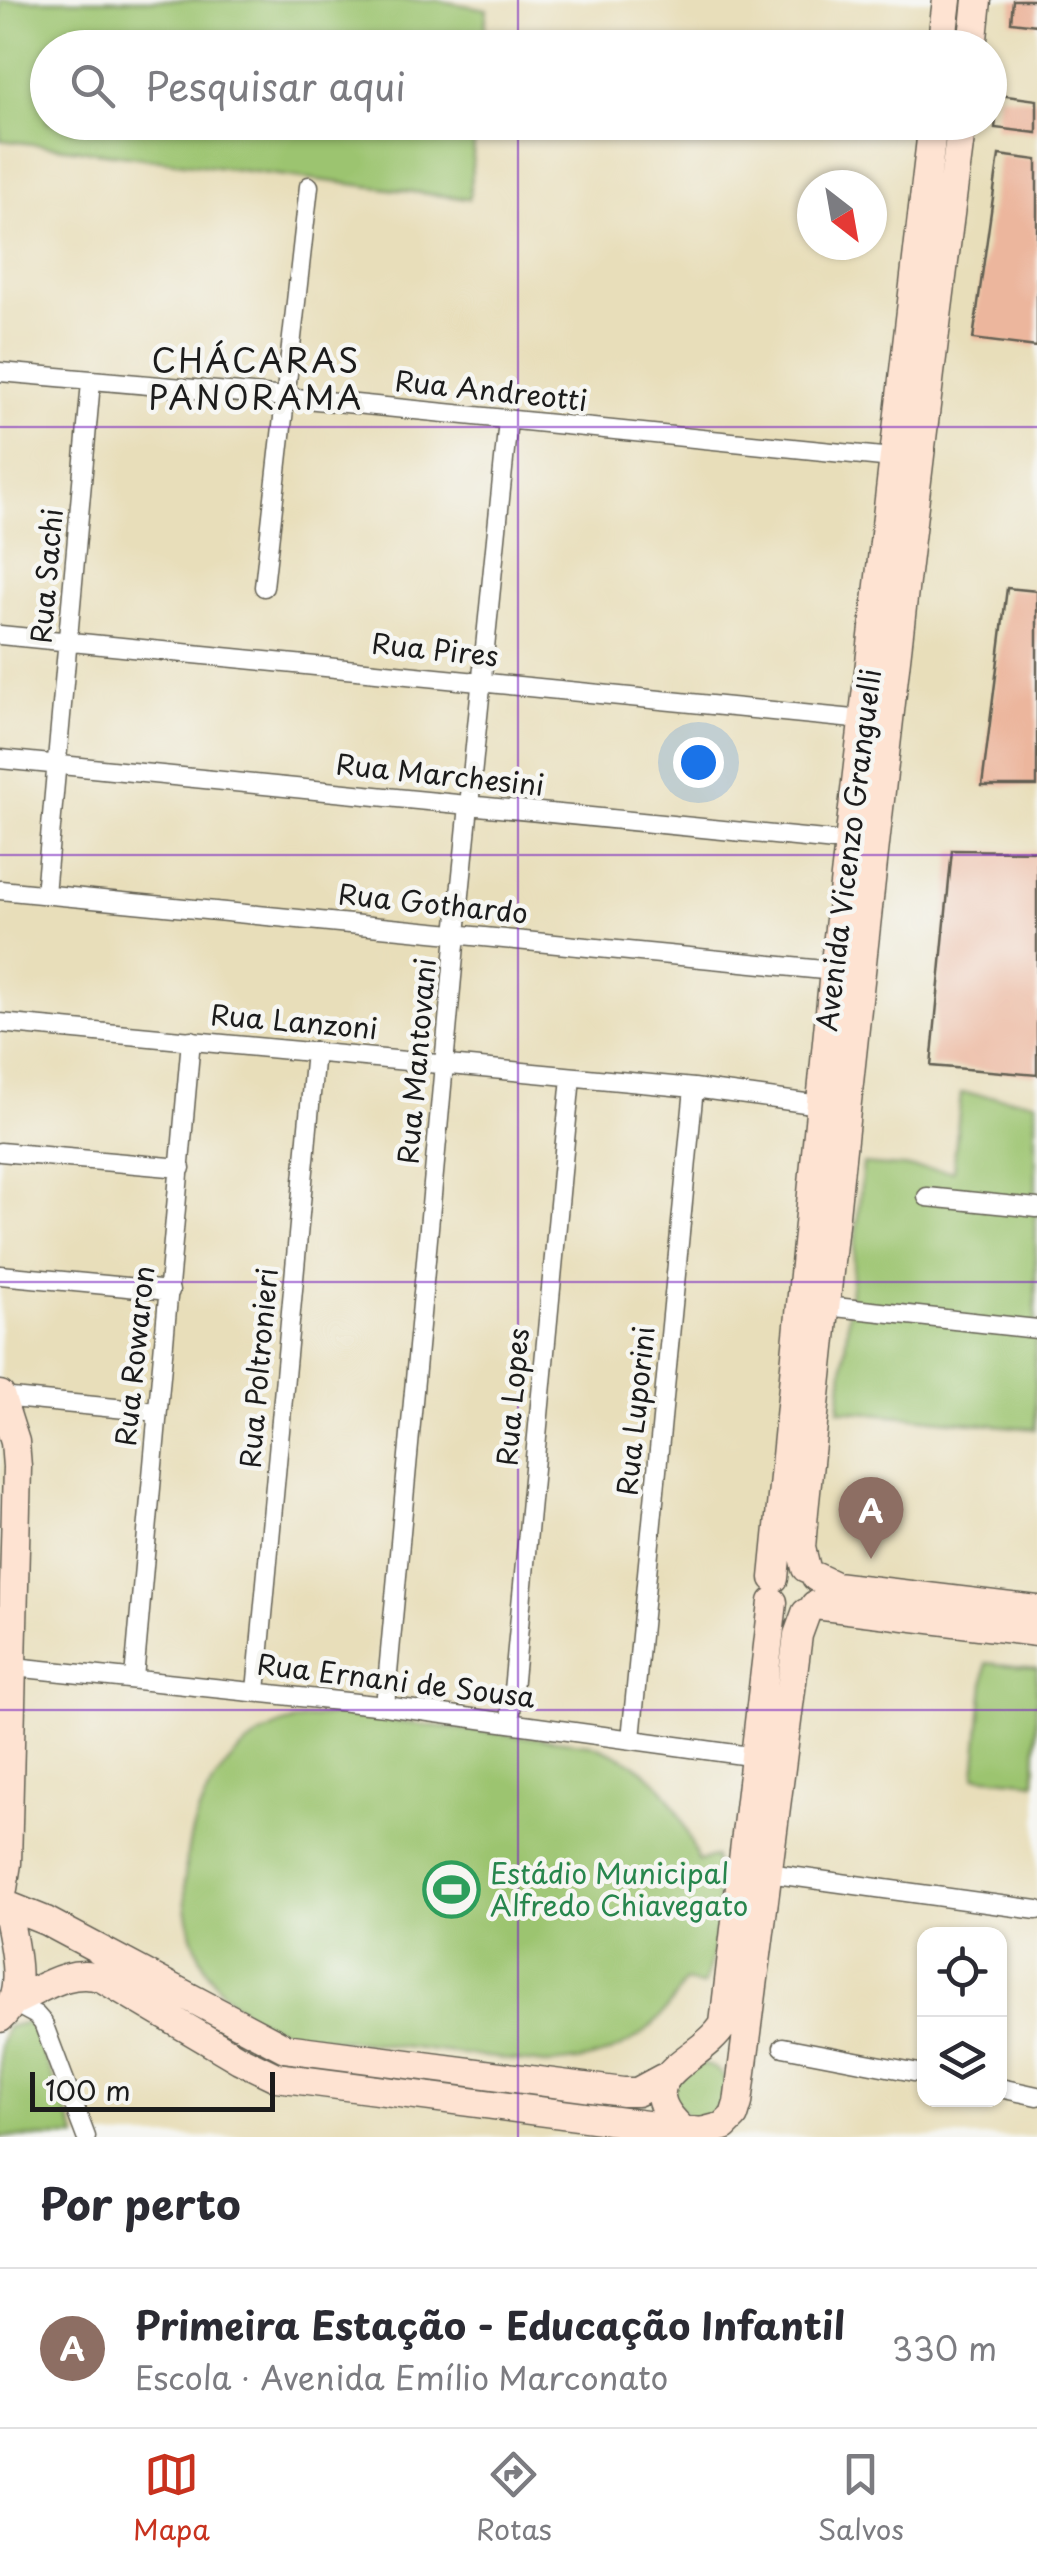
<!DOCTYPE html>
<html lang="pt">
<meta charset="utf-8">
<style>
body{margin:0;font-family:"Playpen Sans",sans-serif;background:#f7f7f7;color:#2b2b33}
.controls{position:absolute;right:30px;bottom:30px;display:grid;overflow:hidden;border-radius:20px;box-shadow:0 2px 8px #0004}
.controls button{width:90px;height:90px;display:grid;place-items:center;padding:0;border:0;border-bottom:2px solid #e1e1e2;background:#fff;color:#2b2b33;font:50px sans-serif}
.compass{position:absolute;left:797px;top:170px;width:90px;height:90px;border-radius:50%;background:#fff;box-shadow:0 2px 8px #0004;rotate:149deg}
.scale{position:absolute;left:30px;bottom:25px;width:245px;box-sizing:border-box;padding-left:10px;border:5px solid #1c1c1c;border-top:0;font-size:28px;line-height:35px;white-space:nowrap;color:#1c1c1c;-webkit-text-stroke:8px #f6f6f2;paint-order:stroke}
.you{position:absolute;left:698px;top:762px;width:35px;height:35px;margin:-25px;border:8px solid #fff;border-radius:50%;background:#1a73e8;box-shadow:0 0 0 15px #1a73e833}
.badge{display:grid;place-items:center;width:65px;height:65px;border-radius:50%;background:#c8321e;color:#fff;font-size:32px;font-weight:700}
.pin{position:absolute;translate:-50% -82px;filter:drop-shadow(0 2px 5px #0008)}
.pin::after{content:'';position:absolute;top:52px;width:35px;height:30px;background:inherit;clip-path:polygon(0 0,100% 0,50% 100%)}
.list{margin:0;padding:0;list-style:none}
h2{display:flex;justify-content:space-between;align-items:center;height:130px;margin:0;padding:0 40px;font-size:42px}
h2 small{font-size:32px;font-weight:400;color:#7c7c81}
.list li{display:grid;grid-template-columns:65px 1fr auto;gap:30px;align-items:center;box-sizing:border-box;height:160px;padding:0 40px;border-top:2px solid #e1e1e2}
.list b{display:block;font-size:38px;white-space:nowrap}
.list p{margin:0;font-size:32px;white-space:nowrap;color:#7c7c81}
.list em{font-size:32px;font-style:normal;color:#7c7c81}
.icon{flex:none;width:55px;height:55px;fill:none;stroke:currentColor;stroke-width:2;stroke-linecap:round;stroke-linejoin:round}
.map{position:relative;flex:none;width:1037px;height:2137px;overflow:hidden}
.search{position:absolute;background:#fff;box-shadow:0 2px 8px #0004;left:30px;right:30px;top:30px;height:110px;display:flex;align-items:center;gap:25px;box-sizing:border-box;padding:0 35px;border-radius:55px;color:#7c7c81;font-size:38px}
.sheet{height:290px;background:#fff}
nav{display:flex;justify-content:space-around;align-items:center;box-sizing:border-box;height:140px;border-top:2px solid #e1e1e2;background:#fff;font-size:28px;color:#7c7c81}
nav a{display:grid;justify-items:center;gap:5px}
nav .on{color:#c8321e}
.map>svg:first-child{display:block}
</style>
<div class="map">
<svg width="1037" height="2137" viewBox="0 0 1037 2137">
<rect width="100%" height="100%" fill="#f6f6f2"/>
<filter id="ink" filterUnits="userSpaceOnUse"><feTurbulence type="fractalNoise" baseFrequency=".01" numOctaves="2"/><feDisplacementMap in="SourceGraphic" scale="20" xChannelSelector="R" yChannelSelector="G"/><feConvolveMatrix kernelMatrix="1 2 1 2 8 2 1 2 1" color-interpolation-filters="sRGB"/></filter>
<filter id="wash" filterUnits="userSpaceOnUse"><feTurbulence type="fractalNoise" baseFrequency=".0048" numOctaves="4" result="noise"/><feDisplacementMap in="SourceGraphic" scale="40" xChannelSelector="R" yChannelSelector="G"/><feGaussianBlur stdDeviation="2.25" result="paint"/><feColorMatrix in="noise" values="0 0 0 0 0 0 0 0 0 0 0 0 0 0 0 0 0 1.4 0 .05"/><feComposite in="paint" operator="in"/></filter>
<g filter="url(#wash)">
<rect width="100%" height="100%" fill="#e8deba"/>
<path fill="#9cc46f" stroke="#5c7046" stroke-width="2.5" d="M0,0H435L487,9L483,47L48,48V122L476,123L469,199L0,140Z
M961,1093L1036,1101L1035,1429L839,1410L863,1164L953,1171Z
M986,1663L1037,1668L1035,1782L975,1776Z
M339,1715L590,1744C659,1769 673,1793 698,1861L715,1857C721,1900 719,1945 703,1986L685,1981C653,2039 611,2062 545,2064C490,2057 434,2051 379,2044C338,2039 289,2039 253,2017C153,1955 168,1788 266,1732C289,1719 313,1717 339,1715Z
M30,2021L77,2137H0V2045L7,2027Z
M698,2064C715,2065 725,2073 730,2090L719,2115L691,2120L672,2099L675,2079Z"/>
<g id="blocks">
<path fill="#ecb69d" d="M1013,0H1037V25L1011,22Z
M999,95L1037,100V133L995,128Z
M999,155L1037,160V347L973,339Z
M1007,588L1037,591V786H982Z
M952,850L1037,851V1075L931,1066Z"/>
</g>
</g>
<g filter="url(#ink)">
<use href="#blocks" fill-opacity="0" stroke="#636053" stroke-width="2.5"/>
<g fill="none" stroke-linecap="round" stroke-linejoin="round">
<defs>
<path id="street" d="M0,372L286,397L902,459
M264,587L309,186
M0,635L864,720
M0,759L855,843
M0,890L844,972
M45,894L91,382
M0,1023L694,1088L820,1105
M0,1152L181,1168
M927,1197L1037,1208
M0,1275L170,1291
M826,1306L1037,1329
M1,1397L157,1412
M5,1666L385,1706L764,1758
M134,1678L191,1040
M256,1691L315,1051
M385,1706L456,934L508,420
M510,1722L571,1077
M631,1739L694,1088
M768,1873L1037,1910
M12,2002L36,2015L43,2023L86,2137
M783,2047L924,2074
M1000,2088L1037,2096"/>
<path id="secondary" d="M941,48L947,0
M972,48L977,0
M0,1395L15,1442L17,1467L7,1863L2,1895
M806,1568L801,1548L804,1511C852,1048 901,584 962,122
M816,1577L835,1586L1037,1610
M774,1578L834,971L933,122
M815,1605L1037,1632
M6,1905L46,1921L285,2048L623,2092H637L663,2078
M12,2002C42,1989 69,1967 102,1978L239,2059L276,2077L701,2132L724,2126L734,2116L738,2103L798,1635L806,1613
M0,2018C30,1992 11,1939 6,1905L1,1895
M684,2131C622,2075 701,2063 724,2024L773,1602"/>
</defs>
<use href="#street" stroke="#636053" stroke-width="21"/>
<use href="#secondary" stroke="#636053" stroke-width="31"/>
<use href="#street" stroke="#fff" stroke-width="18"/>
<use href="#secondary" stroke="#fee3d2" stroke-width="28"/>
</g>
</g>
<path fill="none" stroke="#7b2cbf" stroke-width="2.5" stroke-opacity="0.55" d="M518,0V48M518,122V2137M0,427H1037M0,855H1037M0,1282H1037M0,1710H1037"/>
<defs>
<symbol id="stadium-ring" viewBox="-11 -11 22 22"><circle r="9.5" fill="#f6f6f2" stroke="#2e9e5b" stroke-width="1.5"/><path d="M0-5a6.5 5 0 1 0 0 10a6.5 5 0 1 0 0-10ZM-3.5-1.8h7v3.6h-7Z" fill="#2e9e5b"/></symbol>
</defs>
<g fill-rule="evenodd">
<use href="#stadium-ring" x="420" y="1858" width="63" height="63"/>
</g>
<g text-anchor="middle" stroke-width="9" stroke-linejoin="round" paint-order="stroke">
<g font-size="28" fill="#1c1c1c" stroke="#f6f6f2">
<text transform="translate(491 391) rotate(6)" y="10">Rua Andreotti</text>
<text transform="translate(47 576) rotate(-85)" y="10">Rua Sachi</text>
<text transform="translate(435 650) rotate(6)" y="10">Rua Pires</text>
<text transform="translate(440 775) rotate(6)" y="10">Rua Marchesini</text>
<text transform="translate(849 850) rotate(-83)" y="10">Avenida Vicenzo Granguelli</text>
<text transform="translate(433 904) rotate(6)" y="10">Rua Gothardo</text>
<text transform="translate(294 1022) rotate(5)" y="10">Rua Lanzoni</text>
<text transform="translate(417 1061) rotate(-85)" y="10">Rua Mantovani</text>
<text transform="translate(135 1356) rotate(-84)" y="10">Rua Rowaron</text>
<text transform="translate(259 1368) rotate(-85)" y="10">Rua Poltronieri</text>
<text transform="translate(513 1397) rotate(-85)" y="10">Rua Lopes</text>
<text transform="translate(636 1411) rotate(-84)" y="10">Rua Luporini</text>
<text transform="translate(396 1681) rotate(7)" y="10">Rua Ernani de Sousa</text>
</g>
<g font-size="28" fill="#27864d" stroke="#f6f6f2" text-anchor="start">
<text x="490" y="1884">Estádio Municipal<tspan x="490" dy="32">Alfredo Chiavegato</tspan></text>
</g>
<g font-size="32" letter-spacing="2.5" fill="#1c1c1c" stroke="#f6f6f2">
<text x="256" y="373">CHÁCARAS<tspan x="256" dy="37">PANORAMA</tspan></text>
</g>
</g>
</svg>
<div class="controls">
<button><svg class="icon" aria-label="locate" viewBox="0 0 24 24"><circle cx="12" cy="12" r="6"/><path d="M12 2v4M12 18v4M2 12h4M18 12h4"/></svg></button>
<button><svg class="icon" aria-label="layers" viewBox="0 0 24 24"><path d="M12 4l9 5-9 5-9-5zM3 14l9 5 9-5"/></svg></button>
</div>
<svg class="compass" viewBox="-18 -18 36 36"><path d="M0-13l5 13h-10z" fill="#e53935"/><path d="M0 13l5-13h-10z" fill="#7c7c81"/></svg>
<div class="scale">100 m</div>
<div class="you"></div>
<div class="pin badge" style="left:871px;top:1559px;background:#8d6e63">A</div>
<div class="search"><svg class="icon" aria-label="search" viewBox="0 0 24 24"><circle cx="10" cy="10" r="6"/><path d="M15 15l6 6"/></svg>Pesquisar aqui</div>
</div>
<section class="sheet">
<h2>Por perto<small></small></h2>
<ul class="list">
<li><span class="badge" style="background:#8d6e63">A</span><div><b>Primeira Estação - Educação Infantil</b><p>Escola · Avenida Emílio Marconato</p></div><em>330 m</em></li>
</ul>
</section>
<nav>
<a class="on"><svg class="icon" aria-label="map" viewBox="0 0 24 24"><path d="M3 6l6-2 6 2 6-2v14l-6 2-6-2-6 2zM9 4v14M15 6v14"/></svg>Mapa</a>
<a><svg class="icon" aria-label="directions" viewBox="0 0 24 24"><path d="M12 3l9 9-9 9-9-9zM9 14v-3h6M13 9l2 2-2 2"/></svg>Rotas</a>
<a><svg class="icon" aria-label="saved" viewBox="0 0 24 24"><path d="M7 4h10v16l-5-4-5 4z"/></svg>Salvos</a>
</nav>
